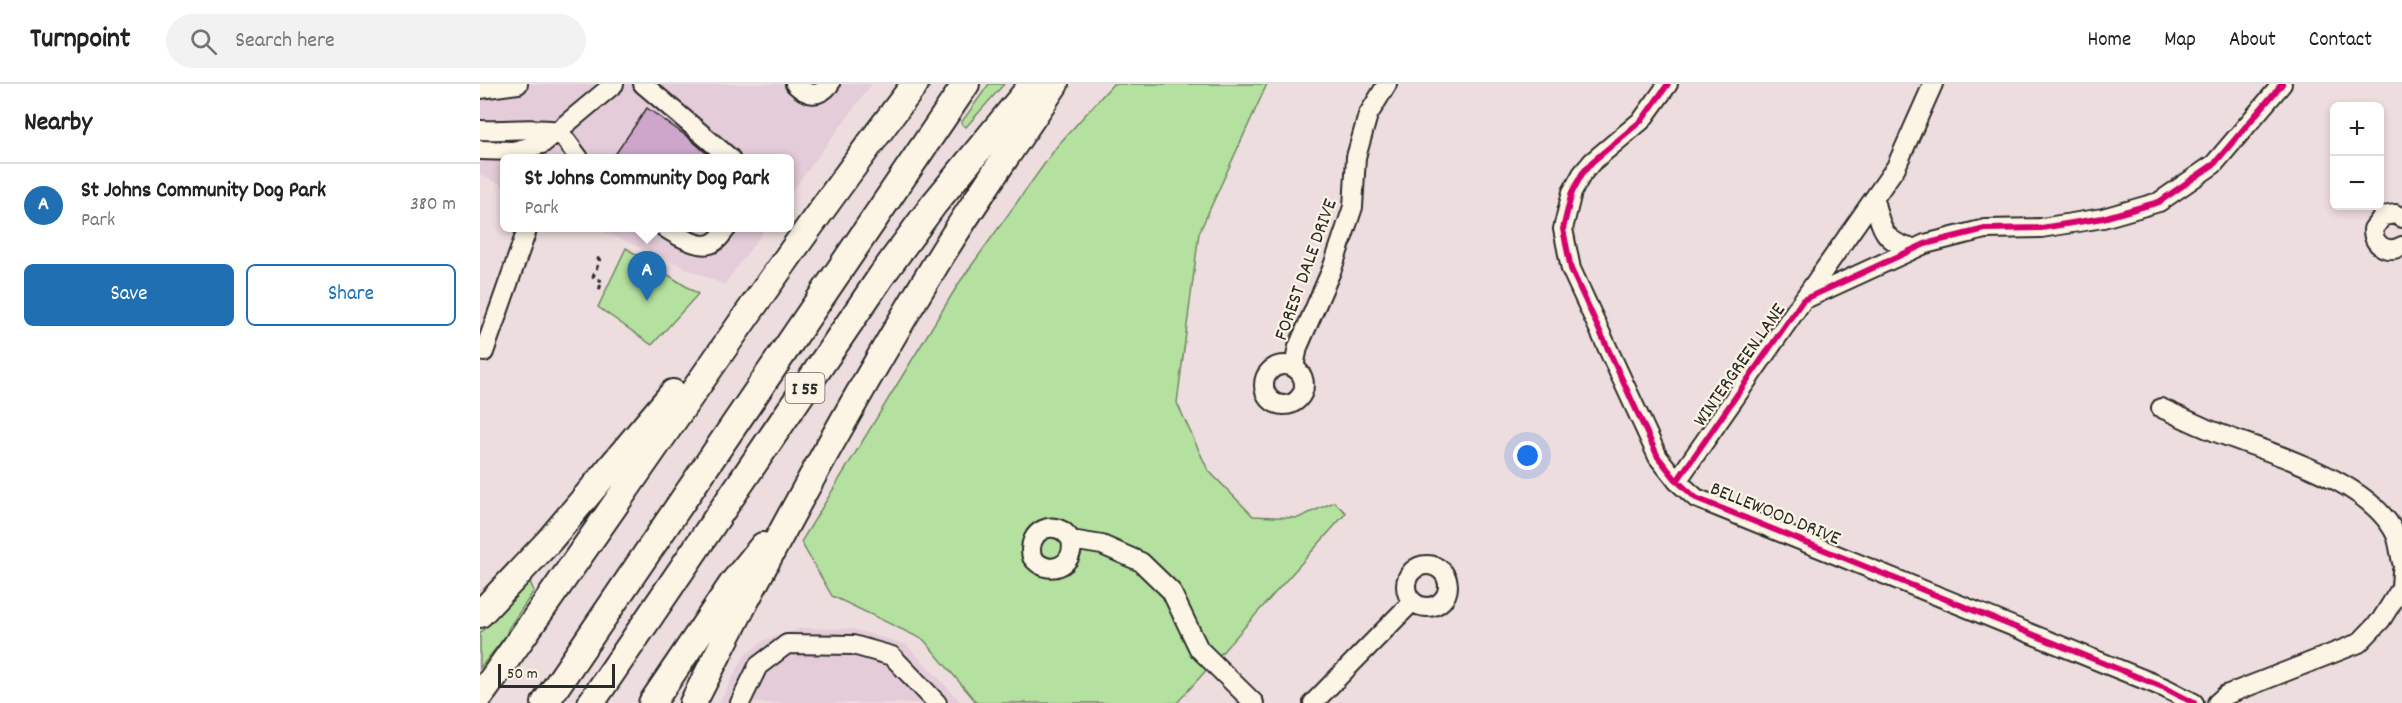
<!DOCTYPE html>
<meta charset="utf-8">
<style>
body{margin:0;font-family:Dekko,sans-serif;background:#f2f2f2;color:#222}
.controls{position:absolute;right:18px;top:18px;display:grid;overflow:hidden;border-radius:9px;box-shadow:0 3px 9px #0003}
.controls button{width:54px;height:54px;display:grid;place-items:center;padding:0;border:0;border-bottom:2px solid #e0e0e0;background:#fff;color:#222;font:30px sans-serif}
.scale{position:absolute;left:18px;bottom:15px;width:117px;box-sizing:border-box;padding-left:6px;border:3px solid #2b2b2b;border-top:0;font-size:16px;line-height:21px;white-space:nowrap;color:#2b2b2b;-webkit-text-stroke:4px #fcf5e5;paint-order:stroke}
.you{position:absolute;left:1048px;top:372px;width:21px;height:21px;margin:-15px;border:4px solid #fff;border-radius:50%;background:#1a73e8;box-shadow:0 0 0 9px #1a73e833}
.badge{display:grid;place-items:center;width:39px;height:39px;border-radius:50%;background:#1f6fb2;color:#fff;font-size:20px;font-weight:700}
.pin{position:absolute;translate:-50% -50px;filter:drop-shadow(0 2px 3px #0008)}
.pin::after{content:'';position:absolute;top:32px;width:21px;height:18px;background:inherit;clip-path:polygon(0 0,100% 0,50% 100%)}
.popup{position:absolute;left:20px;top:70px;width:294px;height:78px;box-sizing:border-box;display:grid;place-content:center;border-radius:9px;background:#fff;filter:drop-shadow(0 2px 4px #0005);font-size:20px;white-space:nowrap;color:#767676}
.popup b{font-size:22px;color:#222}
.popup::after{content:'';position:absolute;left:50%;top:100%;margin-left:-12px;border:12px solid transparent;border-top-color:#fff}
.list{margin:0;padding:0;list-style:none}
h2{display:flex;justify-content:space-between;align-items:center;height:78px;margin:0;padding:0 24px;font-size:26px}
h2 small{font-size:20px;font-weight:400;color:#767676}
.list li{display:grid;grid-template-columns:39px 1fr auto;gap:18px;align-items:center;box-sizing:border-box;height:84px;padding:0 24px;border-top:2px solid #e0e0e0}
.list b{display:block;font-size:22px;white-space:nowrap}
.list p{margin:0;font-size:20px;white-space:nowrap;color:#767676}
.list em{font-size:20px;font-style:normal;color:#767676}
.actions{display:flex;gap:12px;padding:18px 24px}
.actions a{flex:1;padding:14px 0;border:2px solid #1f6fb2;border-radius:9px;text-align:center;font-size:21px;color:#1f6fb2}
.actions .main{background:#1f6fb2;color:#fff}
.icon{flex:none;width:33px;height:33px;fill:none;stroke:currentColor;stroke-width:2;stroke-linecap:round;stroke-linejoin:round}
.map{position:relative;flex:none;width:1922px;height:619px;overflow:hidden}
header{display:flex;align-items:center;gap:36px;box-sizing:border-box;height:84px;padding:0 30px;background:#fff;border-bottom:2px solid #e0e0e0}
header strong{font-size:28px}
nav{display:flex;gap:33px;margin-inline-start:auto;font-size:21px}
.search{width:420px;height:54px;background:#f2f2f2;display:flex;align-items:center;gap:15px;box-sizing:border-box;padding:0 21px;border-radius:33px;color:#767676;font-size:22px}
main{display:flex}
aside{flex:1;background:#fff}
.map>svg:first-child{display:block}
</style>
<header>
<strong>Turnpoint</strong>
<div class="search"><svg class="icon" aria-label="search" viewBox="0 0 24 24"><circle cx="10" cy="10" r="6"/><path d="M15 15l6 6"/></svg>Search here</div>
<nav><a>Home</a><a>Map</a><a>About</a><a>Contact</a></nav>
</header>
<main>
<aside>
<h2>Nearby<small></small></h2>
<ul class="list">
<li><span class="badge">A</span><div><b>St Johns Community Dog Park</b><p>Park</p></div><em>380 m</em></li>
</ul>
<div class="actions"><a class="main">Save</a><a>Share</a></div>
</aside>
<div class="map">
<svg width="1922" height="619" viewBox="0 0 1922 619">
<rect width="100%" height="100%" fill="#eeddde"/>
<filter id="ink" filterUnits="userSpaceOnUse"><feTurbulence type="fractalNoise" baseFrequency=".0167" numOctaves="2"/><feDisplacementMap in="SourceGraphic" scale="12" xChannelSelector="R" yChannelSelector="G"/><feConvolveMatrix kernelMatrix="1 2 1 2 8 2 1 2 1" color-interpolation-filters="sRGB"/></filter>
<g filter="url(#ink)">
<path fill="#e4ccd9" d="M0,0H392L310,110V74H24V102L0,91Z
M116,144H286L244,201Z
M322,544L373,545L427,561L482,619H239L265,571L285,556Z"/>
<path fill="#b4e19f" stroke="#708665" stroke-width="1.5" d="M509,0H524L486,43L481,39Z
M633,0H787L719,149L697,319L728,386L773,432L818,434L854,418L866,429L697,619H497L444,556L352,512L321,458L479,199L578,61Z
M146,164L218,210L172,261L118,223Z
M50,498L54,507L28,545L26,552L0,584V549Z"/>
<path fill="#cea6cc" stroke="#2b2b2b" stroke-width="1.5" d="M167,24L209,54L233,75H132Z"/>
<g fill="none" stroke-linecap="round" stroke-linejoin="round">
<defs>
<path id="minor" d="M163,0L250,74
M315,0C327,12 339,14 350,0
M1188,0L1162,36L1112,78L1102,90L1092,108L1083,145L1091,185L1178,373L1197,397L1216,414L1685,604L1714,619
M0,5L38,0
M0,46C27,47 52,43 79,47
M79,47L99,74
M0,66L33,67L62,60L134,0
M1394,115C1401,144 1403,158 1434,165
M1922,134L1915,130L1903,132L1893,145C1893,162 1908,170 1922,162
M185,144C196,151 222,167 234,158C240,155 243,148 247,144
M1323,216L1416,83L1453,0
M4,268L47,146
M784 301a20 20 0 1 1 40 0a20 20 0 1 1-40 0Z
M814,283L818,263L852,185L873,123L876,73L888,31L907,0
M1681,324C1695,330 1709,337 1723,343C1779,367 1888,392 1916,451C1919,459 1920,470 1922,478
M1197,397L1323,216L1445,160L1505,145L1561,144L1623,134L1679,118L1734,80L1802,0
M591,456C597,482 567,494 552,473C545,446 577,432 591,456L622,461L661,478L691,507L719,565L774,619
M926 502a21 21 0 1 1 42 0a21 21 0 1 1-42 0Z
M260,619L278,582L307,560L373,561L412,572L457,619
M833,619L932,518
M1737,619L1746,611L1879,559L1901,536L1921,504L1922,487"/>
<path id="highway" d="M0,530L68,458L193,309
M0,612C147,409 283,199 435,0
M65,619L486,0
M111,619L402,191L454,120L553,0
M172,619L253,499L283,462
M213,619C290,466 372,316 462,170C498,112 537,57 575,0"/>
</defs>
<use href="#minor" stroke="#2b2b2b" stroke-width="22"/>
<use href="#highway" stroke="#2b2b2b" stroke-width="30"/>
<path stroke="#2b2b2b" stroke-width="3" stroke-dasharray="4.5 4.5" stroke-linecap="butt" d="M117,174L120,176L113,193L122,197L119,206"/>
<use href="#minor" stroke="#fcf5e5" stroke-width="18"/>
<use href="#highway" stroke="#fcf5e5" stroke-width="26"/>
<defs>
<path id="cycleway" d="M1188,0L1162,36L1112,78L1102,90L1092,108L1083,145L1091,185L1178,373L1197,397L1216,414L1685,604L1714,619
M1197,397L1323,216L1445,160L1505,145L1561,144L1623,134L1679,118L1734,80L1802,0"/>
</defs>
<use href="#cycleway" stroke="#fcf5e5" stroke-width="10"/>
<use href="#cycleway" stroke="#d6006c" stroke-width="6"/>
</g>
</g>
<g text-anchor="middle" stroke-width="4.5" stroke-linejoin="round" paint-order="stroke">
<rect fill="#fcf5e5" stroke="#6a6863" stroke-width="1.5" x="305.5" y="289" width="39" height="30" rx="4.5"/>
<g font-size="18" font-weight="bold" fill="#2b2b2b">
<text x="325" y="310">I 55</text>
</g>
<g font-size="20" fill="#2b2b2b" stroke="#fcf5e5">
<text transform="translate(824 185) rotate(-70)" y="7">FOREST DALE DRIVE</text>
<text transform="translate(1258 280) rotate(-55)" y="7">WINTERGREEN LANE</text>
<text transform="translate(1296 428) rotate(22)" y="7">BELLEWOOD DRIVE</text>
</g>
</g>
</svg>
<div class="controls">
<button>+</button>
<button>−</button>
</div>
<div class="scale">50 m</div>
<div class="you"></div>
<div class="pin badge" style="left:167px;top:217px">A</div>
<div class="popup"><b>St Johns Community Dog Park</b>Park</div>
</div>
</main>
